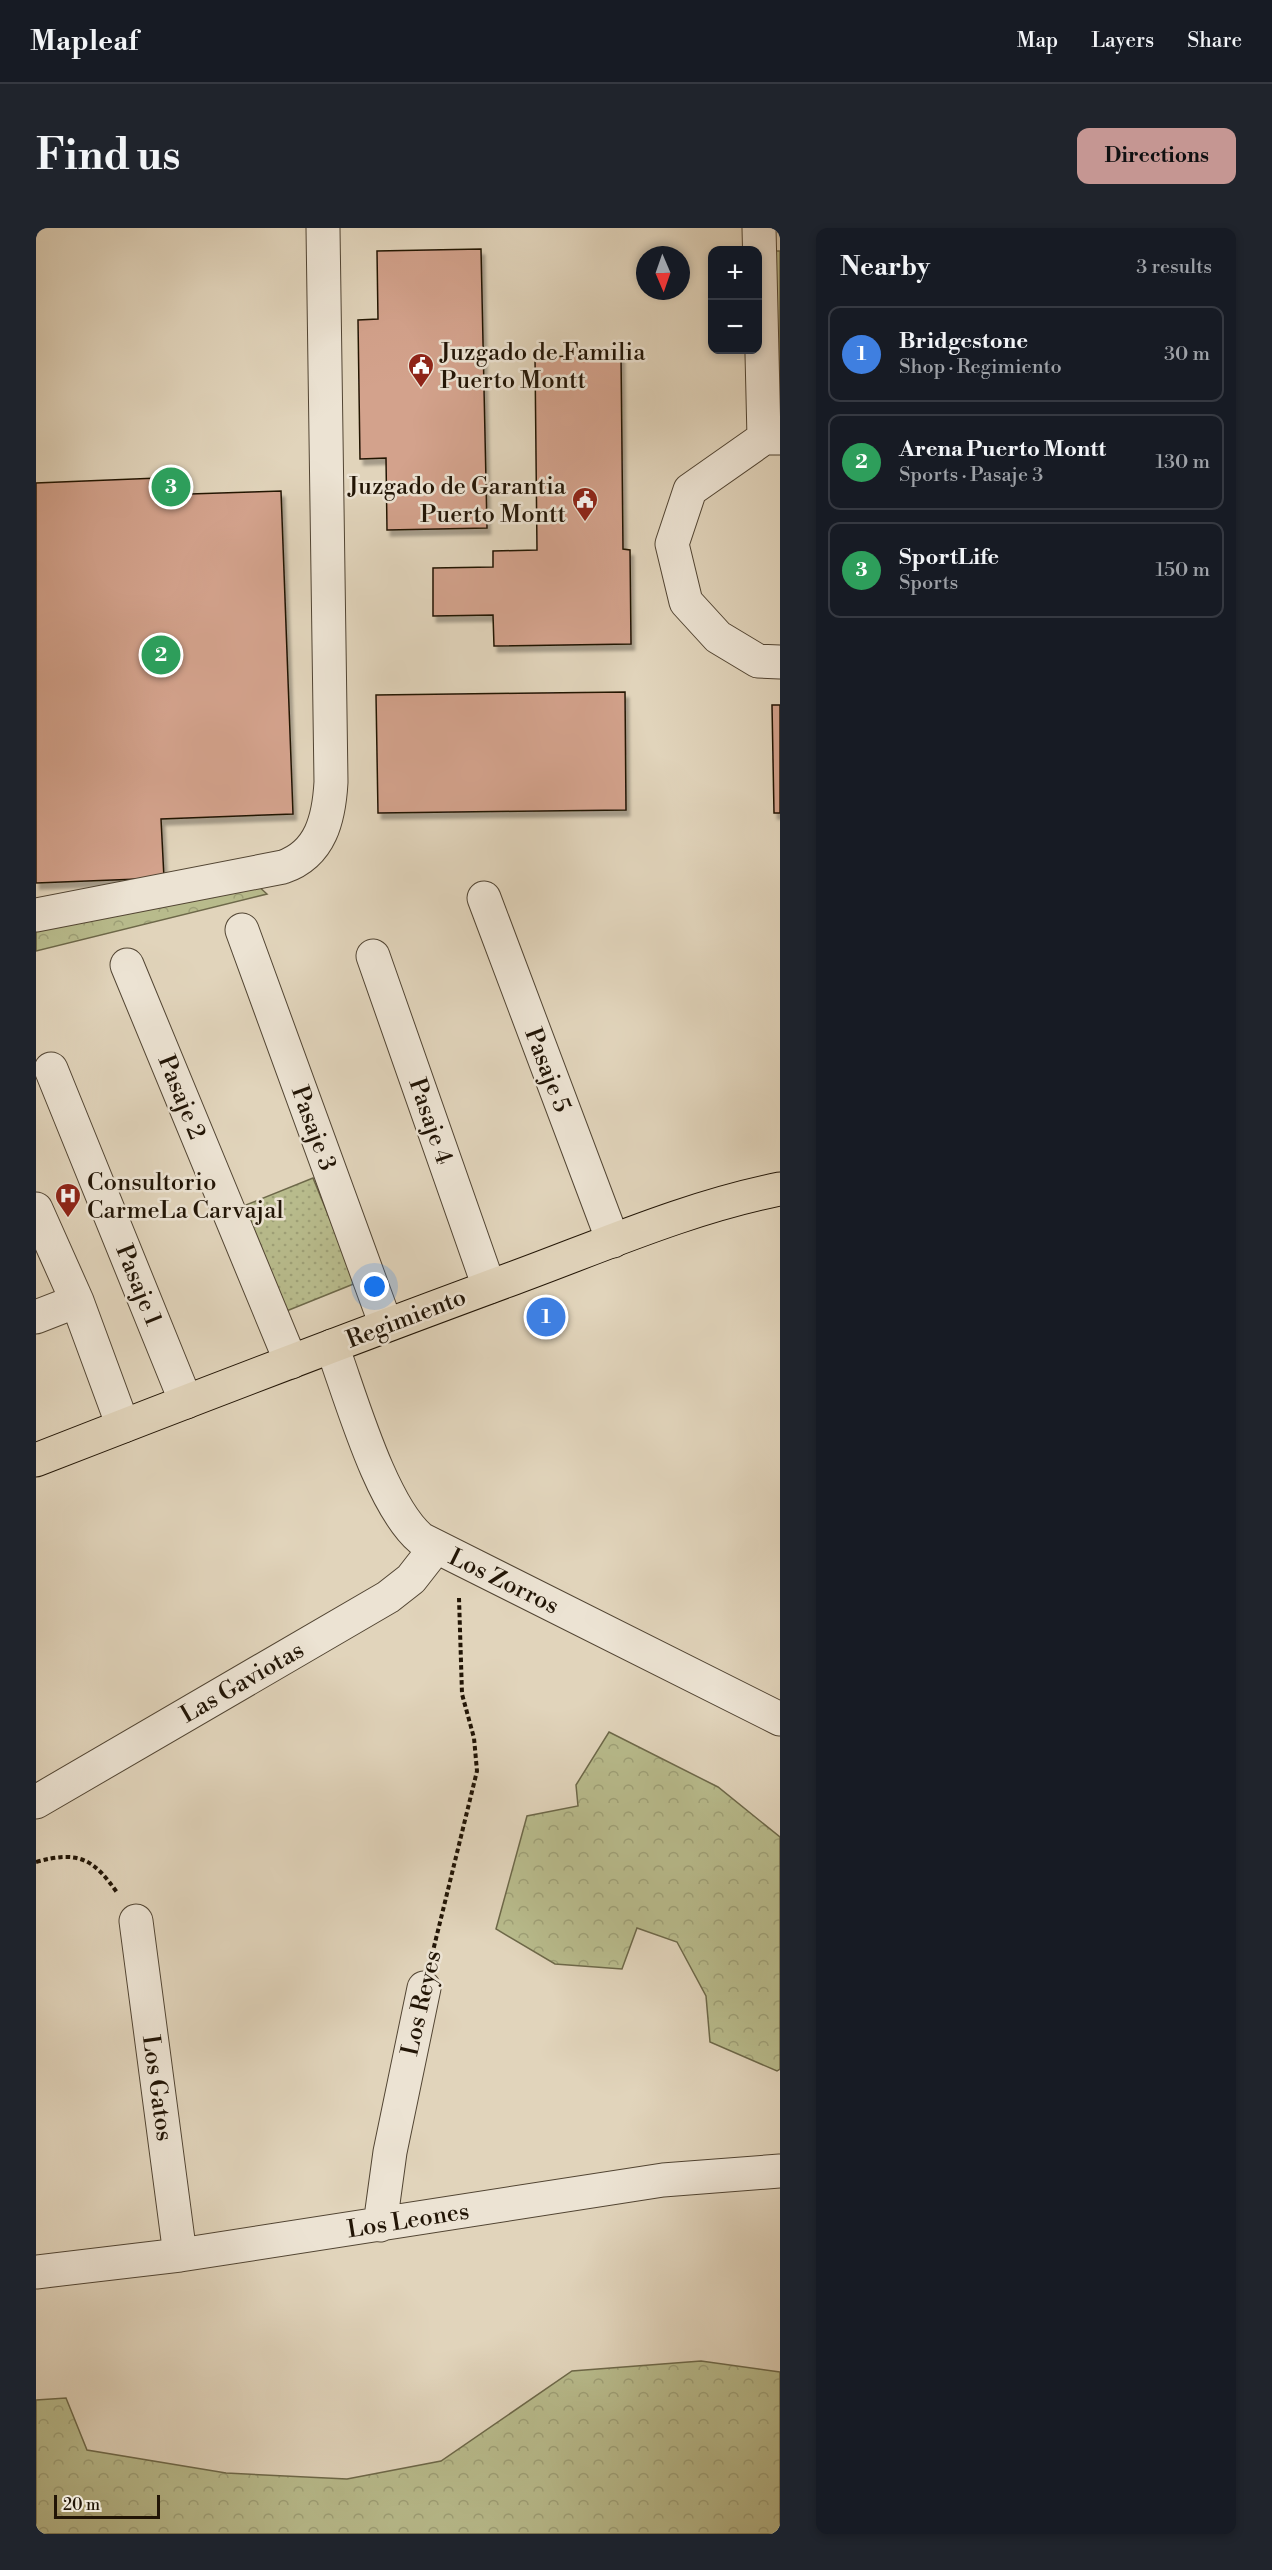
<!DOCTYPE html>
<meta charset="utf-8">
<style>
body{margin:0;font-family:"Libre Bodoni",serif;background:#20242c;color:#f1f3f6}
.controls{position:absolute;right:18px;top:18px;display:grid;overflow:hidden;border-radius:12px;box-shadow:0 3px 9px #0003}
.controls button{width:54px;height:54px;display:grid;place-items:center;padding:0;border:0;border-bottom:2px solid #363941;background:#171b24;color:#f1f3f6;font:30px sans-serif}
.compass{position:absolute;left:600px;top:18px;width:54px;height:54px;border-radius:50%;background:#171b24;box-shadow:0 3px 9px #0003;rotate:178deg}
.scale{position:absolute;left:18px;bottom:15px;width:106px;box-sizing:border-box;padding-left:6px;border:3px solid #221506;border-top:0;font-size:16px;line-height:21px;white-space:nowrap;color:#221506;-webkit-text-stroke:4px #ece3d3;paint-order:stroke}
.you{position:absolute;left:339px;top:1059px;width:21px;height:21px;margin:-15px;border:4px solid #fff;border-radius:50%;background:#1a73e8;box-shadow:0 0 0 9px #1a73e833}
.badge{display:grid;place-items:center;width:39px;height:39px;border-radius:50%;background:#c59692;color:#fff;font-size:20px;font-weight:700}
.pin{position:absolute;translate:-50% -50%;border:3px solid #fff;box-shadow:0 2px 6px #0006}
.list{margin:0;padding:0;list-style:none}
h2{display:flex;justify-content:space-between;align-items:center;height:78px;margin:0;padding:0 24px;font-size:26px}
h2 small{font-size:20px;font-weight:400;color:#9ea1a6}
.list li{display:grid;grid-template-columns:39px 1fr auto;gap:18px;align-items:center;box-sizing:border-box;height:96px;margin:0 12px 12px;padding:0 12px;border:2px solid #363941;border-radius:12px}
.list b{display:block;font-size:22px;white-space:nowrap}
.list p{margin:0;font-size:20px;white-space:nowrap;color:#9ea1a6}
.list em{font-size:20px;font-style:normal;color:#9ea1a6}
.map{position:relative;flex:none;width:744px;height:2306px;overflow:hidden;border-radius:12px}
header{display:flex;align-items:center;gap:36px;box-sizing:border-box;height:84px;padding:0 30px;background:#171b24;border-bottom:2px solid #363941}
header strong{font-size:28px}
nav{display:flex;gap:33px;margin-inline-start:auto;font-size:21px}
.intro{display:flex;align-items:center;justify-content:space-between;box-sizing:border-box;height:144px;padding:0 36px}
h1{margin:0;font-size:42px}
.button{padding:15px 27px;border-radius:12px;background:#c59692;color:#111;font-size:21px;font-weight:700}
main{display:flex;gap:36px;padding:0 36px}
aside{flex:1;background:#171b24;border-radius:12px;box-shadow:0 3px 9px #0003}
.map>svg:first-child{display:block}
</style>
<header>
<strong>Mapleaf</strong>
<nav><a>Map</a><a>Layers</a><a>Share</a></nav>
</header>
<div class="intro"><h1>Find us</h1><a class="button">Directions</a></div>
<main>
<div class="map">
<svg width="744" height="2306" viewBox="0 0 744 2306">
<defs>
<pattern id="forest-crowns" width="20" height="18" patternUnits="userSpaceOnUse" patternTransform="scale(1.5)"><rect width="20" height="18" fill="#b8bb8c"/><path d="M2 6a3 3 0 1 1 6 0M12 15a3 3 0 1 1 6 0" fill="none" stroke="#9ea077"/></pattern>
<pattern id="park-dots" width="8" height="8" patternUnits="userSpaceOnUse" patternTransform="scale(1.5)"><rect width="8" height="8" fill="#b8bb8c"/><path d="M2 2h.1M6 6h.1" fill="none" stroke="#9ea077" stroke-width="1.8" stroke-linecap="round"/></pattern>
<filter id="shadow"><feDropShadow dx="3.5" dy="6" stdDeviation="1.5" flood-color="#0004"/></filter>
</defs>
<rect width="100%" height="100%" fill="#e1d4bb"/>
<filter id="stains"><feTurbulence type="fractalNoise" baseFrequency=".00333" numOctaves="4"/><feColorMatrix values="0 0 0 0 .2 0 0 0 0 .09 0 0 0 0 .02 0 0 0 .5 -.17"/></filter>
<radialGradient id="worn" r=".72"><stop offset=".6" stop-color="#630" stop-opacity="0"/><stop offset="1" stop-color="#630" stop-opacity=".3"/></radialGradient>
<path fill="url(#forest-crowns)" stroke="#6d6849" stroke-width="1.5" d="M221,657L231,666L0,723V702Z
M573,1504L682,1559L744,1609V1841L741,1843L674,1814L670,1768L641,1714L601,1700L586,1741L519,1736L460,1701L491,1588L542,1578L540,1557Z
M665,2133L744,2144V2306H0V2172L30,2170L51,2222L190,2245L311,2251L405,2233L536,2143Z"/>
<path fill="url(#park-dots)" stroke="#6d6849" stroke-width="1.5" d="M277,950L320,1055L248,1084L205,979Z"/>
<path fill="#b8bb8c" stroke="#6d6849" stroke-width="1.5" d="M739,23H744V157L743,150Z"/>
<path fill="#d3a28c" stroke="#221506" stroke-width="1.5" filter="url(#shadow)" d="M445,21L451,300L351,302L350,230L324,231L322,92L342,91L341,23Z
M585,127L587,321L594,322L595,416L458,418L457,387L397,388V340L457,339V323L501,322L499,129Z
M122,250L123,267L245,263L257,586L125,591L128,650L0,655V255Z
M589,464L590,582L342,585L340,467Z
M736,477H744V585H738Z"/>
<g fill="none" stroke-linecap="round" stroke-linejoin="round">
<defs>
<path id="minor" d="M723,0L728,210
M744,210H728L654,262L636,316L650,374L682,409L722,433L744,434
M448,670L577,1013
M0,687L247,639C285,626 293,590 295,554L287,0
M206,702L350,1097
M337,728L453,1059
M91,737L255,1134
M15,841L150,1174
M0,981L41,1073L87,1198
M0,1089L41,1073
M296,1118C315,1170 345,1277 385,1311L744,1491
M0,1574L352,1369L375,1351L400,1319
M100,1693L144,2027
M344,1997L354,1924L388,1760
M0,2044L144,2027L627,1952L744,1943"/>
<path id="major" d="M0,1232C159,1170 318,1109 478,1050C565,1018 653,979 744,961"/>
</defs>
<use href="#minor" stroke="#524533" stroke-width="35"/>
<use href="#major" stroke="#221506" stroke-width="35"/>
<path stroke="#221506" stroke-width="4" stroke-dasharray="4.5 3" stroke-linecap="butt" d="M0,1634C43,1622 58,1631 82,1666
M396,1727L441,1543L438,1510L426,1466L423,1370"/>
<use href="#minor" stroke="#ece3d3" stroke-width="33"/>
<use href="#major" stroke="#e1d4bb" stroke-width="33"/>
</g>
<defs>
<symbol id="civic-pin" viewBox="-11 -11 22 30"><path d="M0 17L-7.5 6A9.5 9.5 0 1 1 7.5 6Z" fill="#8f2418" stroke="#ece3d3"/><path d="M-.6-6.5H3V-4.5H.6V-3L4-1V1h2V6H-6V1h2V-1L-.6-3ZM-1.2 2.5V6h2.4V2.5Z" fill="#fff"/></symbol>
<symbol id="hospital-pin" viewBox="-11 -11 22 30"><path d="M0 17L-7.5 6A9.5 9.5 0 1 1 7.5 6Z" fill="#8f2418" stroke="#ece3d3"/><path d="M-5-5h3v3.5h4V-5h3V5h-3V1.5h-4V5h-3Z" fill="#fff"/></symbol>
</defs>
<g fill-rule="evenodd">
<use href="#civic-pin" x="370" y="123" width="30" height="40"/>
<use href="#civic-pin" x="534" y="257" width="30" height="40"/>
<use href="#hospital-pin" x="17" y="953" width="30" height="40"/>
</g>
<g text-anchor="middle" stroke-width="5" stroke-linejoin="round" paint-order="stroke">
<g font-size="24" fill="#221506" stroke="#ece3d3" text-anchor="start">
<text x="404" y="132">Juzgado de Familia<tspan x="404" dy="28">Puerto Montt</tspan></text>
<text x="530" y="266" text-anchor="end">Juzgado de Garantia<tspan x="530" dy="28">Puerto Montt</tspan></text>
<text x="51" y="962">Consultorio<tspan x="51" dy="28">CarmeLa Carvajal</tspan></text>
</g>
<g font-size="24" fill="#221506" stroke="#ece3d3">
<text transform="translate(512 842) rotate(69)" y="8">Pasaje 5</text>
<text transform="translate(146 869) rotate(68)" y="8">Pasaje 2</text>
<text transform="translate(395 893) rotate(71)" y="8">Pasaje 4</text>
<text transform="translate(278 900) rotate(70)" y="8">Pasaje 3</text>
<text transform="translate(103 1057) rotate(68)" y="8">Pasaje 1</text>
<text transform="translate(370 1090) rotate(-21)" y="8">Regimiento</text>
<text transform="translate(468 1353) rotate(26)" y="8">Los Zorros</text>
<text transform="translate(206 1454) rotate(-30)" y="8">Las Gaviotas</text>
<text transform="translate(385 1775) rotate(-77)" y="8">Los Reyes</text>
<text transform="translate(122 1860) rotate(82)" y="8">Los Gatos</text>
<text transform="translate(372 1992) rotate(-9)" y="8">Los Leones</text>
</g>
</g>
<rect width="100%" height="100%" filter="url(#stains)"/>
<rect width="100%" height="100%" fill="url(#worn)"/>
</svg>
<div class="controls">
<button>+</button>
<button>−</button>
</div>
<svg class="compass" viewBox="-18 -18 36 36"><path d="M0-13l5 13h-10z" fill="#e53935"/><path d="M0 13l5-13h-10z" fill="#9ea1a6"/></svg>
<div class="scale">20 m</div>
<div class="you"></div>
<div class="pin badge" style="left:510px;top:1089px;background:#3f7fe0">1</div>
<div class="pin badge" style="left:125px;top:427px;background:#2e9e5b">2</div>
<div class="pin badge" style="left:135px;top:259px;background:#2e9e5b">3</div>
</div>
<aside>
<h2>Nearby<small>3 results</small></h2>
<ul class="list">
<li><span class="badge" style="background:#3f7fe0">1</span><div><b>Bridgestone</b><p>Shop · Regimiento</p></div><em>30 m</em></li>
<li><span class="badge" style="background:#2e9e5b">2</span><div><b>Arena Puerto Montt</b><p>Sports · Pasaje 3</p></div><em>130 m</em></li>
<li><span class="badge" style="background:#2e9e5b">3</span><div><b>SportLife</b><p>Sports</p></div><em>150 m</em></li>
</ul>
</aside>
</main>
